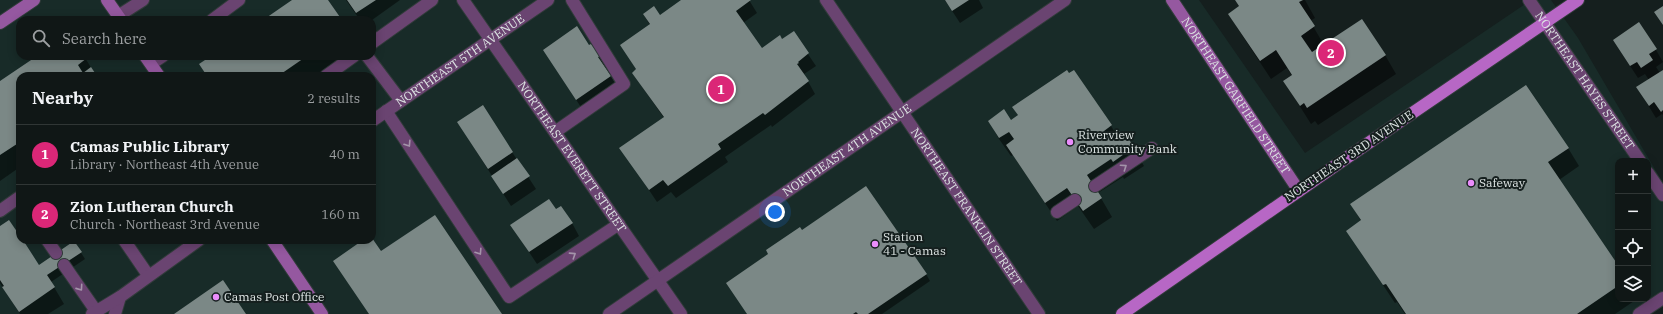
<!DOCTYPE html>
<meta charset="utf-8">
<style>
body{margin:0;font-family:"IBM Plex Serif",serif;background:#1e2423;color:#f1f3f6}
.controls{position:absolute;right:12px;bottom:12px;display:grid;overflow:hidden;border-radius:8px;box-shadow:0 2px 10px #0003}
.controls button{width:36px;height:36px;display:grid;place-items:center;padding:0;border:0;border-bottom:1px solid #303635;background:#101716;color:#f1f3f6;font:20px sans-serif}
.you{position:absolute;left:775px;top:212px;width:14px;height:14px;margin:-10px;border:3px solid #fff;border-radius:50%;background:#1a73e8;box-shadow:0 0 0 6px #1a73e833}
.badge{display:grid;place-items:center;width:26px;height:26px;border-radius:50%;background:#db2777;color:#fff;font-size:13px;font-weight:700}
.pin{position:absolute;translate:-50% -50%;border:2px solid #fff;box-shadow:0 1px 4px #0006}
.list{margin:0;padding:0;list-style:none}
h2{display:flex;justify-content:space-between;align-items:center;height:52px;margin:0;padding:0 16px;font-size:17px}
h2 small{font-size:13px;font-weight:400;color:#9c9fa1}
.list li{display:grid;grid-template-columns:26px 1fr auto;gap:12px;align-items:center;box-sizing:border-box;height:60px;padding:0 16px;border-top:1px solid #303635}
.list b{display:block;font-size:15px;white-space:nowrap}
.list p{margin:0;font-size:13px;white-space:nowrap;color:#9c9fa1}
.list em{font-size:13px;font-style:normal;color:#9c9fa1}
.icon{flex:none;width:22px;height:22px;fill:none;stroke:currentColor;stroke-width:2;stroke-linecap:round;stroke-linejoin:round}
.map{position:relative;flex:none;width:1663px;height:314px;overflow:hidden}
.search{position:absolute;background:#101716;box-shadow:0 2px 10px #0003;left:16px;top:16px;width:360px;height:44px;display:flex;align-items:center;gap:10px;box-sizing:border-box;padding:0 14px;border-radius:12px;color:#9c9fa1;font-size:15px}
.panel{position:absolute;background:#101716;box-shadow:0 2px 10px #0003;left:16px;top:72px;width:360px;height:172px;border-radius:12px}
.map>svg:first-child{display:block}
</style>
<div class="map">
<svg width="1663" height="314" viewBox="0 0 1663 314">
<rect width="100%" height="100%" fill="#151f1e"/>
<path fill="#182b28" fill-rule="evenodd" d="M0,0H1199L1305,153L1531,0H1551L1578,38L1663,183V298L1640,314H0ZM20,20H372V56H20ZM20,76H372V240H20ZM1618,161H1648V299H1618Z"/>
<path fill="#0007" d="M346,0H400L372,20H360Z
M683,0H749L757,13L743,23L761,49L782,40L793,32L816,66L804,74L815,94L772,127L771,125L725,157L728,162L676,198L671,192L657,202L621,148L664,118L641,85L637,70L621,45L650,25L644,15L660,16Z
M945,0H979L983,8L960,23Z
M1235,0H1305L1315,18L1310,21L1324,45L1385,55L1396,74L1318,125L1315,121L1311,124L1284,81L1292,76L1287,68L1271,79L1240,32L1229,14L1240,7Z
M588,47L599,56L620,92L586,115L544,50Z
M1656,50L1663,62L1656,67L1660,73L1663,71V115L1662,114L1656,118L1637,87L1649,80L1645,74L1638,78L1621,52Z
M38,56H84L96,76H20V167L0,181V82Z
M213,56H344L315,76H207L200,65Z
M989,121L1111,126L1116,134L1125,141L1128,139L1144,166L1124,179L1123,177L1098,193L1112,217L1094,229L1078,206L1057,221L1013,155L1011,156L999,139Z
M458,122L512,152L536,189L511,206Z
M1568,148L1579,166L1559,180L1618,267V299H1637L1615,314H1405L1397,302L1395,303L1347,231L1361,221L1351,204Z
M572,223L579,236L537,264L511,225Z
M0,227L20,238L39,266L74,242L85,259L51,282L64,304L48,314H20L0,283Z
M802,232L926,274L930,281L882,314H747L769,254Z"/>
<path fill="#7b8886" d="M292,0H328L342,20H263Z
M347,0H376L356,13Z
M681,0H751L736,11L762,48L780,35L782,39L794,31L809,53L798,62L799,63L797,64L809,81L765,115L763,113L718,144L721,149L668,186L663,180L649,190L619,148L664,117L632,73L636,69L620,45L650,24L643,14L654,6L660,15Z
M945,0H969L952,11Z
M1235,0H1303L1299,2L1315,26L1301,36L1312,52L1362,19L1386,55L1307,108L1304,103L1300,106L1283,81L1292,75L1276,50L1260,61L1228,14L1239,6Z
M1663,6V25L1654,12Z
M1639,22L1657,49L1649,54L1653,60L1641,68L1637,62L1630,66L1613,40Z
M577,26L589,45L591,44L600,56L598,57L611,76L576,100L543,50Z
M37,56H86L87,58L78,65L83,73L91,67L97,76H20V142L0,155V81Z
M211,56H307L278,76H207L199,64Z
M1067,70L1069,73L1074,70L1112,125L1104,131L1109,138L1119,131L1125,140L1128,138L1134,147L1113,162L1111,159L1087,175L1102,198L1083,211L1067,188L1045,203L1006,145L1014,139L1009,132L999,138L988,121L1004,109L1011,120L1018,115L1012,107Z
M1663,70V110L1661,112L1654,102L1649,106L1636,87Z
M1526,85L1569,148L1548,162L1618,265V286L1577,314H1406L1386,284L1383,285L1346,231L1361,220L1350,204Z
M483,105L513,152L488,169L457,122Z
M517,158L530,176L503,194L491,176Z
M866,186L927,274L868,314H858L856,312L853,314H747L726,283L768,254L766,250L800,227L802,230Z
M549,199L556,209L561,206L573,223L529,252L510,225Z
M435,215L502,314H369L333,261L363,240H372V238L381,251Z
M9,220L20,236V240H23L39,265L74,241L82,252L47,275L55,287L19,312L2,287L4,286L0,280V226Z
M223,280L246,314H174Z"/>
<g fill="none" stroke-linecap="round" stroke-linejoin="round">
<defs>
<path id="lane" d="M118,16L143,0
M212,20L239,0
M372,43L432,0
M367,56L401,101
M151,64L163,56
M326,76L354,56
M386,111L509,297L619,224
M555,132L624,84L572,0
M1095,186L1152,148
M0,211L18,198L20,201
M1057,212L1075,200
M47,240L56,253
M124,240L148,275
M64,265L96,311
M115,314L120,297"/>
<g id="street">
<path id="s1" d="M463,0L681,314"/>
<path id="s2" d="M826,0L1039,314"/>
<path id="s3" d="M1529,0L1640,161"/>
<path id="s4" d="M372,121L548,0"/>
<path d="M1648,173L1663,195"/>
<path d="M92,314L120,297L199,240"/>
<path id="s5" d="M609,314L1065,0"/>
<path d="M1639,314L1663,298"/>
</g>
<g id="secondary">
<path d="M107,0L121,20"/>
<path id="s6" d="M1172,0L1299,191"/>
<path d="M0,23L34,0"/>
<path d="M145,56L159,76"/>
<path d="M272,240L322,314"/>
</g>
<path id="primary" d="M1122,314L1342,161L1578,0"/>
</defs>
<use href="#lane" stroke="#313b3a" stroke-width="14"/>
<use href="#street" stroke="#313b3a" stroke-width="14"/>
<use href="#secondary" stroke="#313b3a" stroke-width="14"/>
<use href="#primary" stroke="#313b3a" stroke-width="14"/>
<use href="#lane" stroke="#6a4471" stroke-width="12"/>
<use href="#street" stroke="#6a4471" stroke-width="12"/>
<use href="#secondary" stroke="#9558a0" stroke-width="12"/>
<use href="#primary" stroke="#b767c5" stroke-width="12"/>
</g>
<defs><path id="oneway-chevron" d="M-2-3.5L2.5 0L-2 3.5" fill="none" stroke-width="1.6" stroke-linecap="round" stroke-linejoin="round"/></defs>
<g stroke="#a494aa">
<use href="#oneway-chevron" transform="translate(408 144) rotate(57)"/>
<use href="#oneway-chevron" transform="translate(1124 167) rotate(-34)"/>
<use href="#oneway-chevron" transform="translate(479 252) rotate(57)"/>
<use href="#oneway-chevron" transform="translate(573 255) rotate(-33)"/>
<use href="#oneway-chevron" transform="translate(80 288) rotate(55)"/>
</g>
<g fill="#eb8dfc" stroke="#151f1e" stroke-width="1.5">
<circle cx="1070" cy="142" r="4"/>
<circle cx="1471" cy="183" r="4"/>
<circle cx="875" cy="244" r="4"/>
<circle cx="216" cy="297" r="4"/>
</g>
<g text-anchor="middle" stroke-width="4" stroke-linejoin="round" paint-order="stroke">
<g font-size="12" fill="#dde4e3" stroke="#151f1e">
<text dy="4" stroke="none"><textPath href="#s4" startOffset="107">NORTHEAST 5TH AVENUE</textPath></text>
<text dy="4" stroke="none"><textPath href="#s3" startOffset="98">NORTHEAST HAYES STREET</textPath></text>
<text dy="4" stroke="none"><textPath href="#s6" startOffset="115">NORTHEAST GARFIELD STREET</textPath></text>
<text dy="4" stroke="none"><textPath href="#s5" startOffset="289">NORTHEAST 4TH AVENUE</textPath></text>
<text transform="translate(1349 156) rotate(-34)" y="4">NORTHEAST 3RD AVENUE</text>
<text dy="4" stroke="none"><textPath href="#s1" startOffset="191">NORTHEAST EVERETT STREET</textPath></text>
<text dy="4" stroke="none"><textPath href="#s2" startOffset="250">NORTHEAST FRANKLIN STREET</textPath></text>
</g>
<g font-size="12" fill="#dde4e3" stroke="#151f1e" text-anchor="start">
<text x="1078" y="139">Riverview<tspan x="1078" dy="14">Community Bank</tspan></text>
<text x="1479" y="187">Safeway</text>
<text x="883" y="241">Station<tspan x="883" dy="14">41 - Camas</tspan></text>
<text x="224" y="301">Camas Post Office</text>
</g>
</g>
</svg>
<div class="controls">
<button>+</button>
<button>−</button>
<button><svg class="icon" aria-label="locate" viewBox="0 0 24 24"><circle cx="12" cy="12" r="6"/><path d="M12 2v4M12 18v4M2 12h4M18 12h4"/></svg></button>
<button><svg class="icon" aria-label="layers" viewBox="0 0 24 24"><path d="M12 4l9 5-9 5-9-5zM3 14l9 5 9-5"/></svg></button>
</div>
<div class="you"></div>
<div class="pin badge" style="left:721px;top:89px">1</div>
<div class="pin badge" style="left:1331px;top:53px">2</div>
<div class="search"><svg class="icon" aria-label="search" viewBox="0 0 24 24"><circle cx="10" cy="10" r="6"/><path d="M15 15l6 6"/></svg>Search here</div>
<section class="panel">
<h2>Nearby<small>2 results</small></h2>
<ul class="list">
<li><span class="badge">1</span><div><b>Camas Public Library</b><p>Library · Northeast 4th Avenue</p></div><em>40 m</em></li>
<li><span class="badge">2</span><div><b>Zion Lutheran Church</b><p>Church · Northeast 3rd Avenue</p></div><em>160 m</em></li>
</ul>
</section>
</div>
